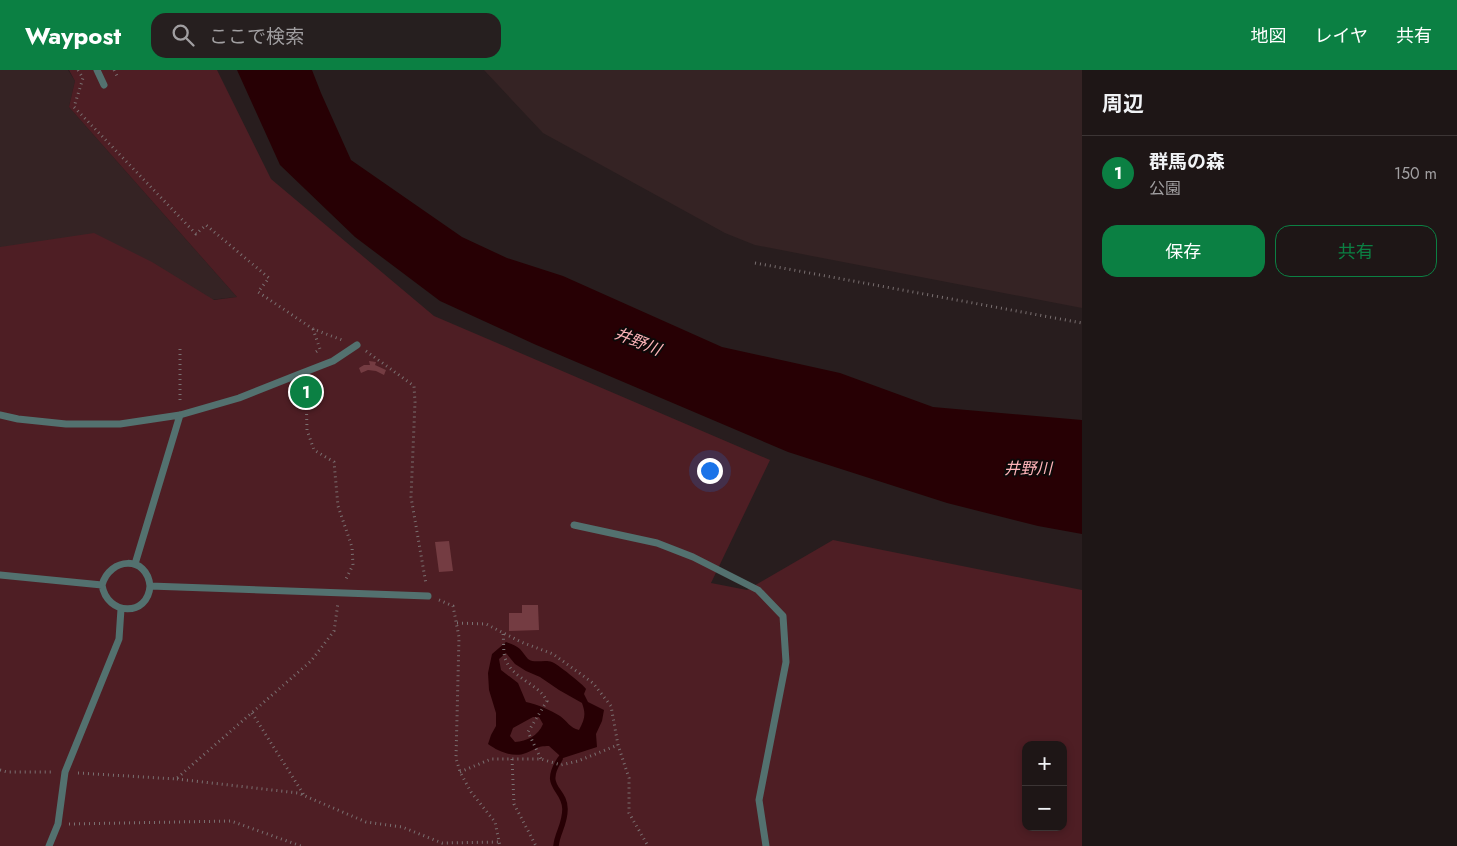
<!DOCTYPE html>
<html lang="ja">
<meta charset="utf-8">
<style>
body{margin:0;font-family:Jost,"Noto Sans JP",sans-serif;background:#261f1f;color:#f1f3f6}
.controls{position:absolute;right:15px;bottom:15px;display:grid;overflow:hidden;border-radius:10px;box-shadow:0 2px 8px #0003}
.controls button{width:45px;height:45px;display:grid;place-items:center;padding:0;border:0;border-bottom:1px solid #3c3535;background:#1e1616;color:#f1f3f6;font:25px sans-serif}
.you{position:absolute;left:709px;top:400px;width:18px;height:18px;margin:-12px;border:4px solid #fff;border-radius:50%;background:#1a73e8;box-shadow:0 0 0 8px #1a73e833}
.badge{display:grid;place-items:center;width:32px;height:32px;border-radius:50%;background:#0b8043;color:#fff;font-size:16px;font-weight:700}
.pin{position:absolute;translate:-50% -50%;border:2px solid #fff;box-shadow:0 1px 5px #0006}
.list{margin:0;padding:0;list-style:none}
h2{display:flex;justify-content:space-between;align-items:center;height:65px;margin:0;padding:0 20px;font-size:21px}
h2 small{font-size:16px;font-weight:400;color:#a19fa1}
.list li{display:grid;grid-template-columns:32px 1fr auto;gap:15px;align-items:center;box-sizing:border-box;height:75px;padding:0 20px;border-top:1px solid #3c3535}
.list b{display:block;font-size:19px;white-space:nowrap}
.list p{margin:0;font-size:16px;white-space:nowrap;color:#a19fa1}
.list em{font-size:16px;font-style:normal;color:#a19fa1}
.actions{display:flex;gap:10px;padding:15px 20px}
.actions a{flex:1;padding:11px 0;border:1px solid #0b8043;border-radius:15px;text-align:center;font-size:18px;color:#0b8043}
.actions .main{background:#0b8043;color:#fff}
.icon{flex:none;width:28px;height:28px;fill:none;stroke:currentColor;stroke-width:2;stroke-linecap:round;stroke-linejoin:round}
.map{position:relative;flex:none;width:1082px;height:776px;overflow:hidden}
header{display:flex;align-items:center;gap:30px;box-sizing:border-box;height:70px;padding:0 25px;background:#0b8043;color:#fff}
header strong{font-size:24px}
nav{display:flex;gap:28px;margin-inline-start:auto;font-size:18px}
.search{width:350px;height:45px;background:#261f1f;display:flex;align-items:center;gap:12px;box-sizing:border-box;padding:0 18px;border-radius:15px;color:#a19fa1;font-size:19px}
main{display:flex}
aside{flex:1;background:#1e1616}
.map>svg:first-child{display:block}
</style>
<header>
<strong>Waypost</strong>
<div class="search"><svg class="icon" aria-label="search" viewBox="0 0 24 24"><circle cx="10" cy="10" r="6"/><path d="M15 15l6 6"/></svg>ここで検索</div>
<nav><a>地図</a><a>レイヤ</a><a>共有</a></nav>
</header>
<main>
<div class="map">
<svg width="1082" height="776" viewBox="0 0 1082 776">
<rect width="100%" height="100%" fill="#281d1e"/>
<path fill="#352324" d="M0,0H68L75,11L69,37L237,227L22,250L0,248Z
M484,0H1082V238L755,175L725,163L543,63Z"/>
<path fill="#4e1e24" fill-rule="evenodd" d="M69,0H217L271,109L434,246L770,390L711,513L747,520L833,470L1082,520V776H0V177L94,163L152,192L214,230L237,227L69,37L75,11ZM1026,675H1063V757H1026Z"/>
<path fill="#270004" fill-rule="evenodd" d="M237,0H312L321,23L351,90L462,167L507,188L563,206L722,277L840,303L933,337L1082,350V464L1038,456L947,433L788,382L534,274L440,231L355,167L280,95Z
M506,572C511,574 517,576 520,579C523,582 525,586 528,589C535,594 544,589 552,592C556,593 584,615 586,619L584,624L588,632L604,640L602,651L596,664L597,677L560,689L559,685L549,676C536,676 537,679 526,683C514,688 499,682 488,674L491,665L496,656V643L489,620L488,603L492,584ZM506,583L515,594L526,601L540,607L559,620L582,633C586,644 585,649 579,660C570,658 567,651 560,646C550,640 537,634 526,632L518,613L501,600L499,589ZM533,647H539L543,654C538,666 527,671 515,672L510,666L513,658Z"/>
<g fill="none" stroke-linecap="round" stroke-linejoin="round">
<path stroke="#270004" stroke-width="5.5" d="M556,776C557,763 565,755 565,739C565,718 541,718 560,689"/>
</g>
<path fill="#743c42" d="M369,291L376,292L375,295L386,300L384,305L376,301L368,300L361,303L359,298L364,295H370Z
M449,471L453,501L439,502L435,472Z
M522,535H538L539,560L509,561V543H522Z"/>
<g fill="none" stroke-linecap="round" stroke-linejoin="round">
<path stroke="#7a7071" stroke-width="3" stroke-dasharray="1 4" stroke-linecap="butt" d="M78,0L83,8L74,37L196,164L206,155L269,208L258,222L313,259L342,270
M114,0L118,8
M755,193L1082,253
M313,259L320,279L313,284
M180,279V334
M366,281L414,316L415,332L411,427L426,514
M303,315L306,319L307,360L314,380L334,392L338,436L352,477L353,495L345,511
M439,530L453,536L459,567L456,688L460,702L471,722L495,752L500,776
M457,553L486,554L521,572L553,584L593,613L611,636L618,675L629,708V743L648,776
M503,564C504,571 503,581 505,588C512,609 538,613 547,631L528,662L541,689
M252,643L304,725
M512,689L514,734L536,776
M0,700L7,702H54
M460,702L491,689H541L561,695L578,691L618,675
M78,703L176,709L311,591L334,561L338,533
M177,709L298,723L366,752L402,757L442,773L499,772
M69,754L231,751L301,776"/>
<path stroke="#53716f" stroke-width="7" d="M97,0L104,15
M0,345L18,349L66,354H120L180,345L239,328L297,305L333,291L357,275
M574,455L657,473L693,487L758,520L783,546L786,592L759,730L766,776
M135,494L180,345
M0,505L102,515C107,546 148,547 150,516L428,526
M102,515C110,487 147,485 150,516
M49,776L58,754L65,702L119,569L121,539"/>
</g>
<g text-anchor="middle" stroke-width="4" stroke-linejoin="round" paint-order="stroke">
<g font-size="16" font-style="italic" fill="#feb4b9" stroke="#0d0909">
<text transform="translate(638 271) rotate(22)" y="6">井野川</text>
<text x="1028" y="404">井野川</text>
</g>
</g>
</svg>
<div class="controls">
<button>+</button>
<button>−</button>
</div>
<div class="you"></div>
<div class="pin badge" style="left:306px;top:322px">1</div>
</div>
<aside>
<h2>周辺<small></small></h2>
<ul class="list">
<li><span class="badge">1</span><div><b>群馬の森</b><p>公園</p></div><em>150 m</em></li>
</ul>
<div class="actions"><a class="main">保存</a><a>共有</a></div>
</aside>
</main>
